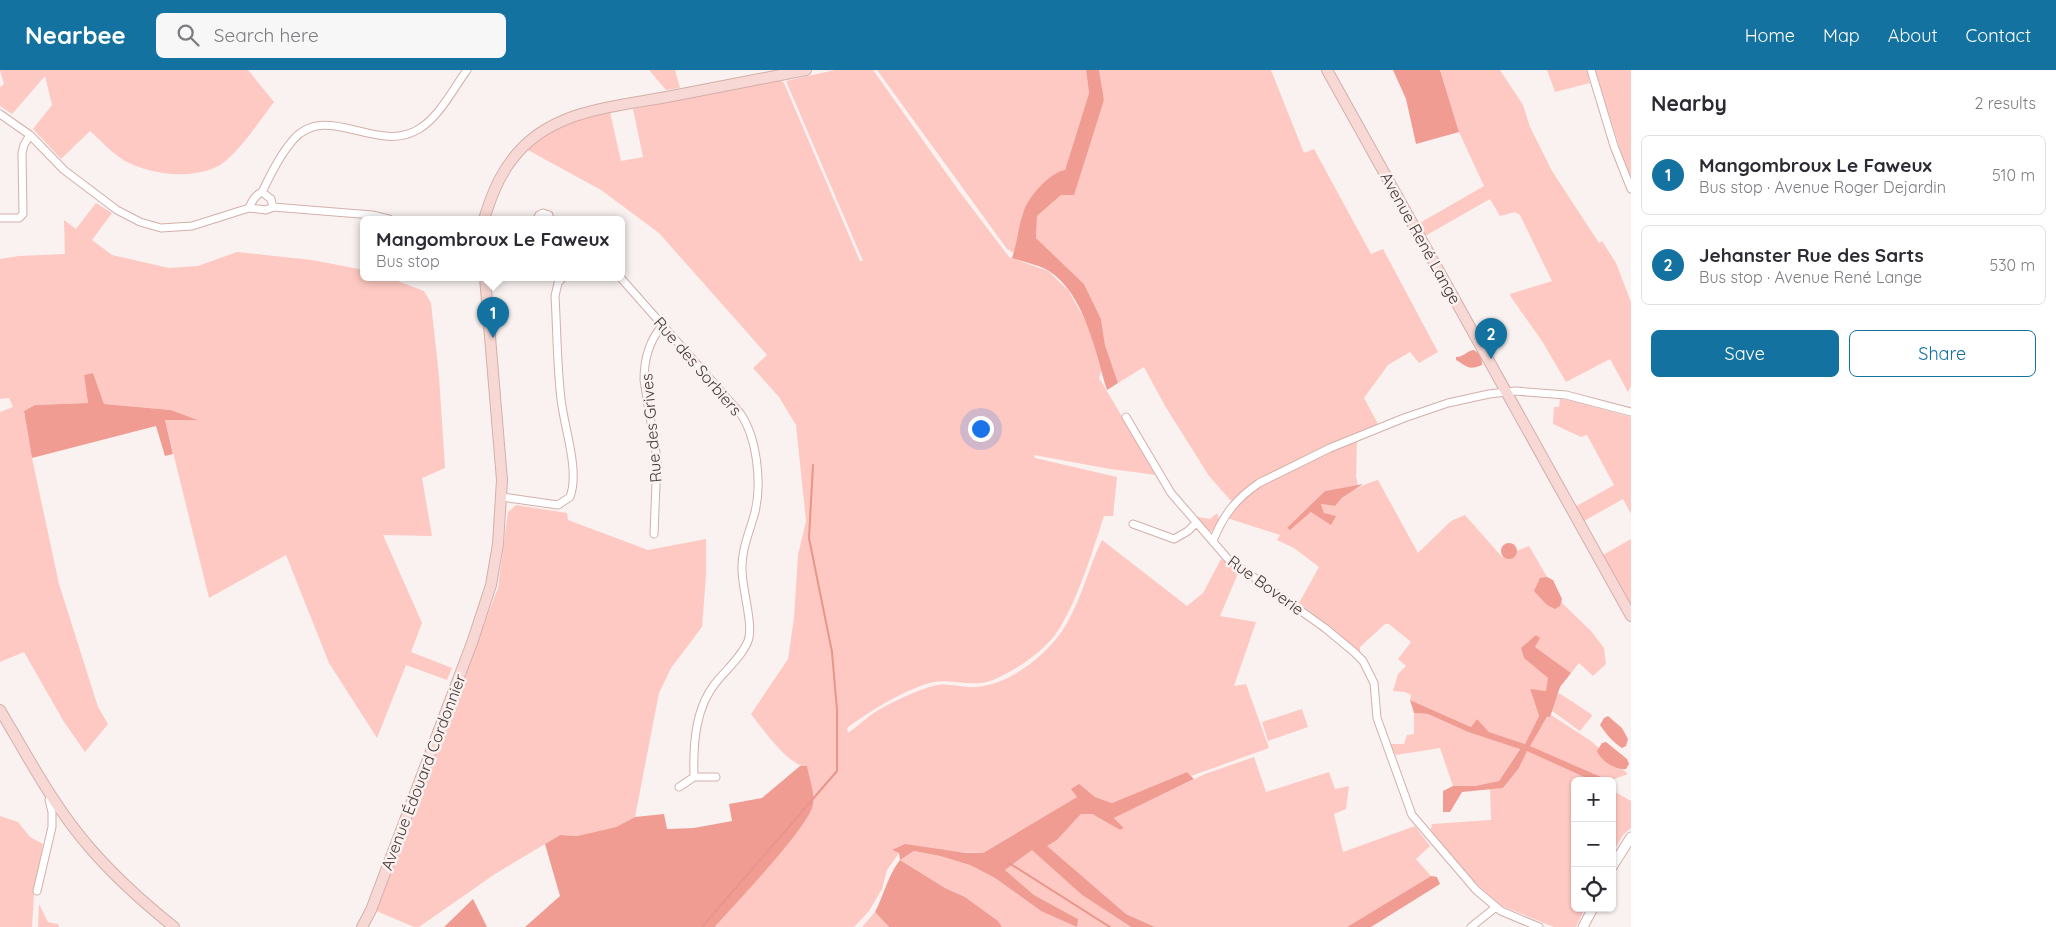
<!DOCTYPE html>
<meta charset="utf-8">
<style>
body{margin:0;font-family:Quicksand,sans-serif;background:#f7f7f7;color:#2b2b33}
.controls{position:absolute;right:15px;bottom:15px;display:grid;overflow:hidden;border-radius:8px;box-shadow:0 1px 4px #0004}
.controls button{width:45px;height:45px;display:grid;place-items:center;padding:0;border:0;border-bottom:1px solid #e1e1e2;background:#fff;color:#2b2b33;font:25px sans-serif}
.you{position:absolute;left:980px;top:358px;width:18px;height:18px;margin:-12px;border:4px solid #fff;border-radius:50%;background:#1a73e8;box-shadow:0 0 0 8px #1a73e833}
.badge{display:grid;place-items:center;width:32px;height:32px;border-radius:50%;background:#1472a0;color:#fff;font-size:16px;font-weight:700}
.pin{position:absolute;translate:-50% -41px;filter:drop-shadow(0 1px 2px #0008)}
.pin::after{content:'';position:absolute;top:26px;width:18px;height:15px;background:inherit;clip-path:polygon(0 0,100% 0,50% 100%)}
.popup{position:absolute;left:360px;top:146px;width:265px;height:65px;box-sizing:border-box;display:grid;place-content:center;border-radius:8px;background:#fff;filter:drop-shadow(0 1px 4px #0005);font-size:16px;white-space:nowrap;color:#7c7c81}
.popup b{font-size:19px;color:#2b2b33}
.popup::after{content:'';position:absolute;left:50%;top:100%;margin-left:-10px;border:10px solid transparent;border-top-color:#fff}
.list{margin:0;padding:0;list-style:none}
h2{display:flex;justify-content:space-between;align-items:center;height:65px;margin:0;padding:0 20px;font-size:21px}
h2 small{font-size:16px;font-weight:400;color:#7c7c81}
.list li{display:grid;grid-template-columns:32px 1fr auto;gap:15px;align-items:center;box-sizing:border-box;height:80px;margin:0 10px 10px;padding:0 10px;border:1px solid #e1e1e2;border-radius:8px}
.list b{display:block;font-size:19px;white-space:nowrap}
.list p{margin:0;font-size:16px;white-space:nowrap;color:#7c7c81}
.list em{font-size:16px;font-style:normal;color:#7c7c81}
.actions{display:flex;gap:10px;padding:15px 20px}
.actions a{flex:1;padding:11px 0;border:1px solid #1472a0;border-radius:8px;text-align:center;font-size:18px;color:#1472a0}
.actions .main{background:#1472a0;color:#fff}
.icon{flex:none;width:28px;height:28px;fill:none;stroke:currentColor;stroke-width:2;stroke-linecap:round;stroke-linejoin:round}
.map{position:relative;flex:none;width:1631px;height:857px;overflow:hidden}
header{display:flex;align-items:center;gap:30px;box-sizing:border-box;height:70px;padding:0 25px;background:#1472a0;color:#fff}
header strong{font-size:24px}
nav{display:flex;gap:28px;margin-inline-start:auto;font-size:18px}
.search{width:350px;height:45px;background:#f7f7f7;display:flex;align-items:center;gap:12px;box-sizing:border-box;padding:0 18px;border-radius:8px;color:#7c7c81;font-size:19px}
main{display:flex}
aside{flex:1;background:#fff}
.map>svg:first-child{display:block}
</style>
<header>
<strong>Nearbee</strong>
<div class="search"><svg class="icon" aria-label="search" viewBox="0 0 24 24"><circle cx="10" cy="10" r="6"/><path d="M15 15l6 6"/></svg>Search here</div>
<nav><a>Home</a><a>Map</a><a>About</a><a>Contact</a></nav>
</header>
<main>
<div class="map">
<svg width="1631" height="857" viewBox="0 0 1631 857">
<rect width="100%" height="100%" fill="#f9f2f0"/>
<path fill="#fec9c2" d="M0,0H248L274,32C260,50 246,72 229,88C205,112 152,106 125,91C112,83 101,71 90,61L61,89L33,59L52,35L45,6L12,44L0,36V17L4,14Z
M649,0H675L680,18L666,20Z
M835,0H873L959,121L1009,187L1048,201L1068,220L1089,257L1101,301L1099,308L1157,405L1110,399L1034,385L1035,388L1117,407L1113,446H1104C1093,480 1076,536 1055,565C1044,579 1027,592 1011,601C1003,605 995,610 987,612C969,616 950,609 934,612C907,618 868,642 847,658L848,663C857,657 866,648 875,642C888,634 923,617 938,615C950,613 963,618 975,617C1008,615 1041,589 1060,564C1080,536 1087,501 1102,470L1187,536L1203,523L1221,489L1239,501L1220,546L1256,552L1234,616L1246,614L1269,678L1191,706L1187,702L1112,733L1095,727H1077L983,783L892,780L899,783L887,800L882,819L869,841L854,857H715L790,771L807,697C787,695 763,659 751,644L788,589L794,548L798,485L806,451L796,355L779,327L753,298L767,285L659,163L601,120L526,79C557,55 572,49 610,42L621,91L643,87L633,39L780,10L784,13L860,191H863L786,11Z
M877,0H1086L1089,23L1065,100L1023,142L1014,183L1007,179Z
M1099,0H1271L1304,83L1314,79L1371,184L1383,179L1438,282L1419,293L1410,282L1388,295L1364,328L1378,354L1312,382L1256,410L1231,431L1209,406L1165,336L1144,297L1118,313L1105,275L1101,249L1084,214L1036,168L1037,146L1061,125L1104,31Z
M1440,0H1500L1523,35L1530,57L1552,101L1599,173L1602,171L1616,193L1631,232V316L1628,322L1610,289L1566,312L1542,271L1511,227L1510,224L1552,211L1520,145L1515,142L1500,146L1490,129L1425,166L1418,154L1484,116L1459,62Z
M1547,0H1587L1590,13L1555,22Z
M1595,0H1631V106L1627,101Z
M96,133L112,143L92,170L112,185L169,198L198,196L237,182L312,190L364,200V207H387L424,221L431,233L439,306L445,398L422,408L432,466L383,465L422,553L411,582L452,598L447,610L406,595L377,668L329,593L286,485L209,528L165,350L196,349L171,340L104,334L93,303L84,305L88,333L35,335L24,341L32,388L59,514L98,637L108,654L85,682L64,652L24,582L0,592V342L13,337L9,328L0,329V189L19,186L65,184L64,150L76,159Z
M1560,329L1572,331L1631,347V444L1623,429L1584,451L1575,437L1614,415L1587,365L1581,367L1553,354L1554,337H1559Z
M1357,372L1356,406L1358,415L1325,421L1290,460L1311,442L1324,443L1321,434L1335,436C1346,423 1361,415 1378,410L1418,483L1451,451L1465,445L1502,487L1529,476L1563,534L1591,561L1604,578L1606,594L1593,606L1579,593L1571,603L1535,577L1521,578L1524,587L1548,608L1547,621L1530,620L1539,646L1525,674L1489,662L1477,649L1471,657L1410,630L1411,625L1405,622L1393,621L1398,604L1406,596L1398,589L1411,572L1389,554H1385L1360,577V582L1299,533L1319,497L1294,478L1277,470L1280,465L1227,448L1254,420L1285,403L1346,374Z
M516,435L567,443L568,450L648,480L706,469V506L702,557L671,598L659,623L635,747L616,757L577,766L560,765L495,804L419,857H414L374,840L498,518L508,442Z
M1217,443L1219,449L1214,460L1209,462L1193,446L1210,449Z
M1631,469V535L1603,485Z
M1559,623L1591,644L1592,646L1580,661L1548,638Z
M1302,639L1308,657L1268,671L1262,652Z
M1414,643L1428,644L1468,662L1520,678L1499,711L1475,716H1453L1440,678L1396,685L1389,674H1404L1407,665L1414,664Z
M1551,645L1591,671L1628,704L1609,711L1529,676L1547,648Z
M1527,680L1593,711H1575V838H1585L1576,857H1554L1502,836L1473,811L1430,763L1432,754L1491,750L1490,719L1503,718L1519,698Z
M1254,687L1266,722L1329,702L1335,719L1349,716L1346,739L1334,744L1343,782L1415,756L1430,776L1416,789L1431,806L1347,857H1155L1126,844L1046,776L1057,770L1081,744H1092L1120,760L1124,758L1114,748L1205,704Z
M1612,720L1631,731V758L1623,765L1612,784Z
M0,746L18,752L30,767L43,774L34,825L32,857H0Z
M1032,779L1082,825L1131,857H1002L998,851L965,827L945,818L900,790L914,781L940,786L970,795L995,808L1041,841L1078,849L1034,825L1005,800Z
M39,834L48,852L58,854L59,857H38Z
M875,842L889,857H862Z"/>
<path fill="#f09c93" d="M1086,0H1099L1104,30L1074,125H1061L1037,146L1036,168L1084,214L1101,249L1105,275L1118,313L1107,320C1095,282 1085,224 1049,201C1039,195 1024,192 1012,188C1017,174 1018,158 1023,143C1028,127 1049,103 1065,100L1089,23Z
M1393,0H1440L1459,62L1416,74L1406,29Z
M1474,280C1480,284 1482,287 1482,295C1468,301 1467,296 1456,290V287C1464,287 1466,281 1474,280Z
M93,303L104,334L171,340L198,350H165L173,384L165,386L156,356L32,388L24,341L35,335L88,333L84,305Z
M1363,414L1342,428L1335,436L1321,434L1324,443L1336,446L1331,455L1311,442L1290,460L1287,458L1325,421Z
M1501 481a8 8 0 1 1 16 0a8 8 0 1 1-16 0Z
M1547,507L1553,510L1562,529L1560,536L1555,539L1547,535L1534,521L1540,508Z
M1536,565L1540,568L1535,577L1571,603L1560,617L1550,647H1547L1530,676L1610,711H1593L1527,681L1519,698L1503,718L1462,722L1450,742H1443V721L1453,716H1475L1499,711L1520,679L1468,662L1428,644L1414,643L1410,630L1471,657L1477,649L1489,662L1525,674L1539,646L1530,619L1546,621L1548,608L1524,588L1521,578Z
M1608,646L1622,658L1628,669L1626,676L1622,678C1613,672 1606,664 1600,655L1604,648Z
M1606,672L1627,689L1629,694L1626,699C1615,700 1601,691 1597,681L1602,673Z
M800,696H807C809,708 815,723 813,734C811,755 732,837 715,857H525L560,826L545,774L560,765L577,766L616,757L635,747L664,744L667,759L694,758L732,751L729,734L762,728Z
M1187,702L1194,709L1114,748L1124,758L1120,760L1092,744H1081L1057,770L1047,776L1126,844L1155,857H1131L1082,825L1032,780L1005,800L1034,825L1078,849L1077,857L1041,841L995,808L970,795L940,786L914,781L900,790L945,818L965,827L998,851L1002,857H889L875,842C884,825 888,805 900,790L899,783L892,780L905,774L966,783H983L1077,727L1071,719L1079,714L1095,727L1112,733Z
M1431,806L1437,807L1440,814L1371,857H1347Z
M473,829L487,857H444Z"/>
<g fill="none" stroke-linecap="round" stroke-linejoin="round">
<path stroke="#e8958c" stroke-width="2" d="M1009,793L1110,857
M702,857L837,701V640L832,582L809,468L813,395"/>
<defs>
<path id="minor" d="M1591,0L1614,76L1631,119
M0,44L30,65L64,100L117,140L140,152L161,158L192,156L249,138
M262,122C271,104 280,85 293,70C327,31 377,85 419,59C440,46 453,19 467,0
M262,122L271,129L273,137L266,140L249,138C252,131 255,125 262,122Z
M273,137L372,145L389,149
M0,148H19L23,144L22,83L24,75L30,65
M537,149L539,145L543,143L549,145V149
M620,207L740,343C757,367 762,413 755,442C750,461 741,480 742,500C742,519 754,556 748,571C742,586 728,598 718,610C695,636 693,674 694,707
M1126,347L1171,423L1228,489L1325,558L1354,582L1363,591L1374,613L1377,648L1412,745L1476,820L1501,841L1539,857
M502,427L558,435L570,427C580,400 564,358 561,329C557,295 557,260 555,226L558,213L563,207
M1133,454L1174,469L1188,461L1196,453
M654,464L657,389L644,310C644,290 649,271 662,256
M1213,471C1223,445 1236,429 1259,413L1330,378L1404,348L1448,333L1489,324L1515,321L1566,325L1631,342
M679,717L694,707H716
M37,821L52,757V742L49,730L51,725
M1471,857L1496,837"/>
<path id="tertiary" d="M1612,797L1631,767
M1583,857L1593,838"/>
<path id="secondary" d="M1327,0L1631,546
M484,149C493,121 502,98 523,77C562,38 621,36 672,26C717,17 761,9 806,0
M0,640C28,687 54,737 90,778C115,807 144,833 174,857
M362,857L371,840L473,570L491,515L498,474L502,410L485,207"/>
</defs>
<use href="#minor" stroke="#d4afab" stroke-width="9"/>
<use href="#tertiary" stroke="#d4afab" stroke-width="11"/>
<use href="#secondary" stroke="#d4afab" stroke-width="12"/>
<use href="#minor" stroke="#fff" stroke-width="7"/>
<use href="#tertiary" stroke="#fff" stroke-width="9"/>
<use href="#secondary" stroke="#f7d8d4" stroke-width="10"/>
</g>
<g text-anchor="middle" stroke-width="5" stroke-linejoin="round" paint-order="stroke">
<g font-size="16" fill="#443533" stroke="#f9f2f0">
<text transform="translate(1421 168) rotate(61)" y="6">Avenue René Lange</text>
<text transform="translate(698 296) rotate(49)" y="6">Rue des Sorbiers</text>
<text transform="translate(651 358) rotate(-95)" y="6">Rue des Grives</text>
<text transform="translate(1266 515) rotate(36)" y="6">Rue Boverie</text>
<text transform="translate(423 702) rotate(-69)" y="6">Avenue Édouard Cordonnier</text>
</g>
</g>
</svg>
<div class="controls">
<button>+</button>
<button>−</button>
<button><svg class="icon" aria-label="locate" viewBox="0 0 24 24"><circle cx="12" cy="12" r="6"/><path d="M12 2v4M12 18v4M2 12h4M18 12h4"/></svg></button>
</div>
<div class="you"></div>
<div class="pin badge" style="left:493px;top:268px">1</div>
<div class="popup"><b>Mangombroux Le Faweux</b>Bus stop</div>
<div class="pin badge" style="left:1491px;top:289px">2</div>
</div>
<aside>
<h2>Nearby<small>2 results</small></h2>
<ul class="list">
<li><span class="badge">1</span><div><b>Mangombroux Le Faweux</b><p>Bus stop · Avenue Roger Dejardin</p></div><em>510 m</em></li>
<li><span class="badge">2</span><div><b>Jehanster Rue des Sarts</b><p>Bus stop · Avenue René Lange</p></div><em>530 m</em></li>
</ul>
<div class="actions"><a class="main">Save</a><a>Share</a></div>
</aside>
</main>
